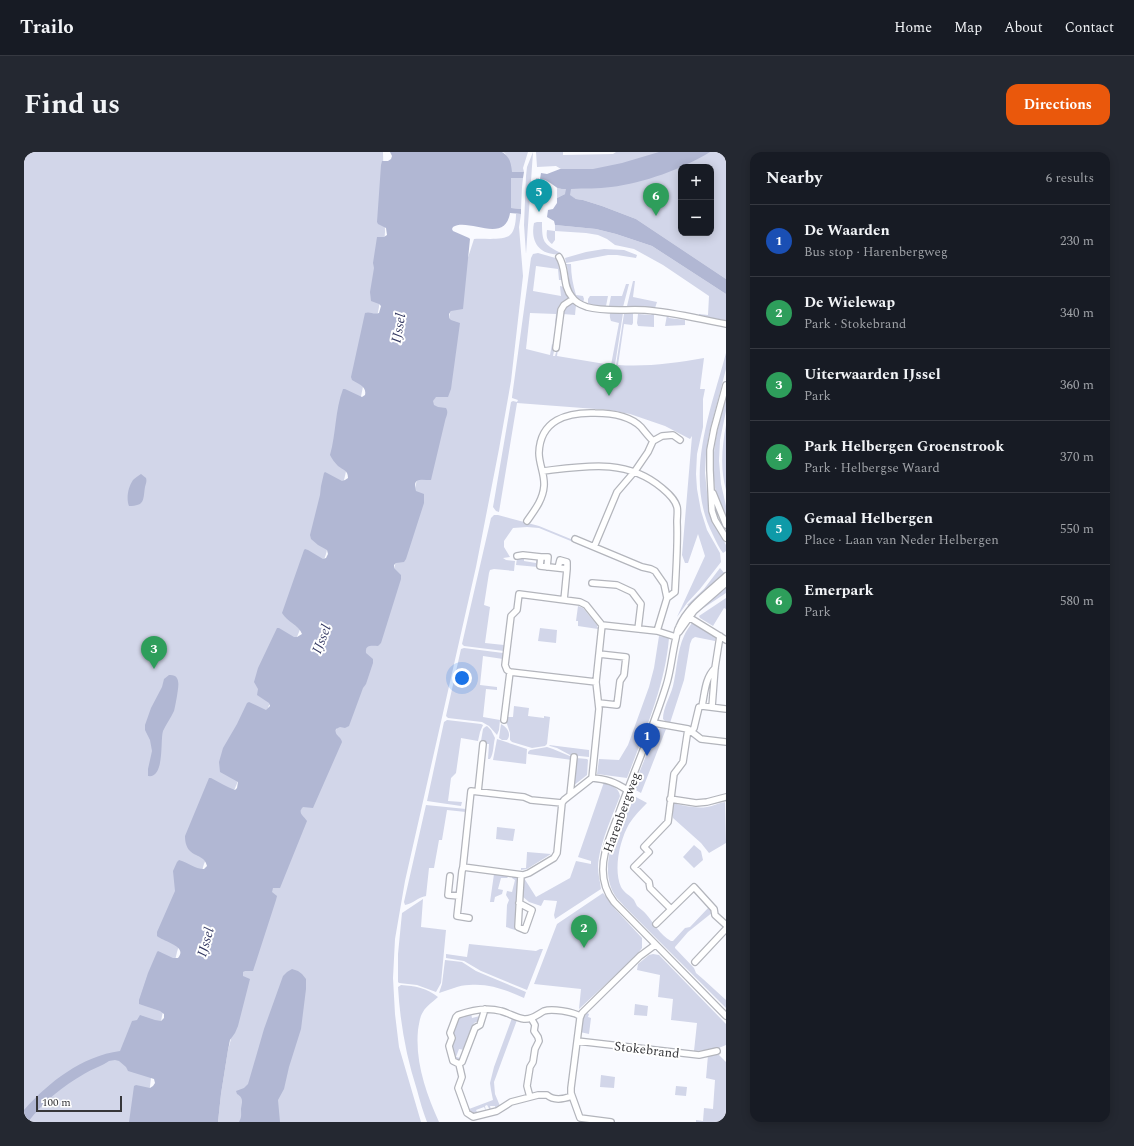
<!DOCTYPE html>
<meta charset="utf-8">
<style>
body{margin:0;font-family:Spectral,serif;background:#242831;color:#f1f3f6}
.controls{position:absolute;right:12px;top:12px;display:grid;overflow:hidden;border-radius:8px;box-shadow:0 2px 10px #0003}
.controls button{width:36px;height:36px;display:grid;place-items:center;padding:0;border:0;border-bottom:1px solid #363941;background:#171b24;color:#f1f3f6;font:20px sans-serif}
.scale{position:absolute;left:12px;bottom:10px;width:86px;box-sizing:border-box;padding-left:4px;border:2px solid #363639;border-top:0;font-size:11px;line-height:14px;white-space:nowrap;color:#363639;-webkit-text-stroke:3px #fff;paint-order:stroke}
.you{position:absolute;left:438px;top:526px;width:14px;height:14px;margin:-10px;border:3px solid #fff;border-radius:50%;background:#1a73e8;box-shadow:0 0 0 6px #1a73e833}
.badge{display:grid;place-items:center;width:26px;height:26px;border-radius:50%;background:#ea580c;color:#fff;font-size:13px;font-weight:700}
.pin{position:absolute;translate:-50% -33px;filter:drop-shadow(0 1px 2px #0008)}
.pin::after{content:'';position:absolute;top:21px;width:14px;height:12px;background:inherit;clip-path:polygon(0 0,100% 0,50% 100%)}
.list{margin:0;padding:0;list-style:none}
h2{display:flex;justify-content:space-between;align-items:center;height:52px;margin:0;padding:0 16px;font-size:17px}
h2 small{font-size:13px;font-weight:400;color:#9ea1a6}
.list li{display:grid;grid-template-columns:26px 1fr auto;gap:12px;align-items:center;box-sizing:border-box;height:72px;padding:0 16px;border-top:1px solid #363941}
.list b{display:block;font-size:15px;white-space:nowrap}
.list p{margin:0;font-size:13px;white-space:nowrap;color:#9ea1a6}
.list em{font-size:13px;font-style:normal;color:#9ea1a6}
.map{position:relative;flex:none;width:702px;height:970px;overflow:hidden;border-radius:12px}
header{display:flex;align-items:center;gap:24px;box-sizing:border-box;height:56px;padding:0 20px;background:#171b24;border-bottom:1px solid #363941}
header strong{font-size:19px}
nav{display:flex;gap:22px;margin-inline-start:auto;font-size:14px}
.intro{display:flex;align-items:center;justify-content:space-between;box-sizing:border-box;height:96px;padding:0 24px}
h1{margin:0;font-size:28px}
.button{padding:10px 18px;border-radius:12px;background:#ea580c;color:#fff;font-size:14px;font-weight:700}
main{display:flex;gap:24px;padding:0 24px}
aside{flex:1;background:#171b24;border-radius:12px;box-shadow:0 2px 10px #0003}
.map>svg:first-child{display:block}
</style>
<header>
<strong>Trailo</strong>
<nav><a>Home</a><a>Map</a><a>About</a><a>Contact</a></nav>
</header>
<div class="intro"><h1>Find us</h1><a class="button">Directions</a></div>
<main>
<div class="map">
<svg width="702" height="970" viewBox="0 0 702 970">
<rect width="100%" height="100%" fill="#f9faff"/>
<path fill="#d2d6e9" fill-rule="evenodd" d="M0,0H359L361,80L355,155L321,324L302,402L275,480L180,712L153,800L138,864L127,926L122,970H0Z
M478,0H504L499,16L500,20H487L481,1Z
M509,0L502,102L500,73L502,24L503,15Z
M512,0H539V3L589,2L592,0H702V127L612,67L578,54L559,48L552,47L545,43L541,42L533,46V36L537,37V17L532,14L513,15ZM657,15H687V81H657Z
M487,26H499L498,35L497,57L487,56Z
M512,26H515L517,35L520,52H511L510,49Z
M492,62H497L495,75L499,124L487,229L475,297L452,415L381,729L371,787L369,826L371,862L375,895L397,970H194L197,942L204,898L207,887L219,820L247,738L277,657L312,578L342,497L371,413L392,332L426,161L450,87C459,86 479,89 486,83C491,79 492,68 492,62Z
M513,70H518C518,90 519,92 537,101V102C516,104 506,90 510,71Z
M531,73L572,77L592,82L628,94L702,142V170L675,165V162L684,163L685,144L639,113L610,97L591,93L583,87L574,83L562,81L531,79V88L528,92C523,88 522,85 523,78L531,79Z
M580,97L600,98L613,103L612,106L593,103H584L542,111L541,106L562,100Z
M514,101L535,107L539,126L538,128H535L534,117L512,114L509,139L537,144L536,134L540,135L545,147L533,173H531L532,162L506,161L502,197L526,203L528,192L531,194L529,204H531L533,197H534L533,204L587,213L595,171L587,169C586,166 585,162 587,160L590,161H599L591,213H592L600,162L609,160V171L608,173L600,172L594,213C623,215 651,211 680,206L676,237H681L679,247V275L673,302L672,322L673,337L677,359L683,378L696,401L697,410L676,437L663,451L653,465L681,404L674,382L664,411H661L658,403L668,284L666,287L641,274L606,262L585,258L493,251L475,360L472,359L469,355L487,250L489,249L493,250L494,248L488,246V245L507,106L509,102Z
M541,112H547C547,123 549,133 552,143L559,144L560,147L559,151C549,147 547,139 543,130L545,129L543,114Z
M609,129H611L609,145L633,150L631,156L604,155L603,154Z
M602,132H605L599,155H587L585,154L587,144H598Z
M566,144H584L582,154H570L564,153V147Z
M549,150L552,153L551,163L539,162L540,157L547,151Z
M629,161L630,162V175L614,174L613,171L614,162L627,163Z
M643,163L645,166L661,168V173L641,174Z
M702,201V217L685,282L682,302L681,321L683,340L687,361L696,381L702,393V399L699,401C695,396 692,389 689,383C659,325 687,258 702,201Z
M702,245V259L696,288L695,309L697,332L702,354V370C700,364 697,358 695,352C683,316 692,280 702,245Z
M702,273V338C696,317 698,294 702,273Z
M470,363H474L515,374L554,390V392L515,376L503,375L489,376L480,389V395L486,405L479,406L482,408L491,409L490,419L470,417L466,418L465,421L460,453L466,455L461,491L480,493V499L440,494L438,492L467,366Z
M500,405V409L512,411V407H513L515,410L514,415L492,413L493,406Z
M696,416L701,422L665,454L663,453L680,437Z
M702,434V441L675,459H674Z
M702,446V457L700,456L689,474L676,466L675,464Z
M554,454L559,456L573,473L574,477L554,474V469H552Z
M668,471L692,486L691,489L671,485L668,487L666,492L660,528L646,571L641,569L639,567C639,556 646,545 649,534C653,518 653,499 660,484C662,479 665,475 668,471Z
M516,476L533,478L532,491L514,489Z
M635,484L645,486C641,535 620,581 603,626L573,622L575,607L595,608L604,593L625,535L630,516Z
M440,496L479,501V507L459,504L456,533L473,535V538L462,537L459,565L476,568L475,578L473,583L465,574L458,570L424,566L422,564L437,497Z
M490,554L505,556L504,564L520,566V564L526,565L523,592L521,594L508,596L488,590L486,588V581L482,569L483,565H489Z
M423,568L457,572L459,573L456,580L454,589L437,586L432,621L427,626L424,649L438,650L437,654L403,649L420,570Z
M477,572C483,575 488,582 483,588H478L475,586Z
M463,574L467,578L471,586C469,593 470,601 466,607H464L465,592H462V590L457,589L459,577L461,575Z
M637,576L642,577L617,641L610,637L609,636L632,579Z
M473,587L503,597L502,612L469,608Z
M525,593L565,598V605L546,603L533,596L526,594Z
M523,595L529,597L548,605V608L504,602V600L506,598Z
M552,606L563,607L564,608L563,623L549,634Z
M580,630C587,633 595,636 596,644C588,665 575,693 574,715C574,722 576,729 577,737L531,767L530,763L533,749L520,748L517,754L505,750L498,744L499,725L500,726L512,745L546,726L552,709L567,712V709L554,705Z
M608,645H612L623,651C617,657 610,664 605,672C596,688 589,717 597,735C600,741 606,743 610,748C611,750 612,752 613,754C616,757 620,759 622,762C630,771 636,783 647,789H649L661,776L666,775L685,755L689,760L664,780L651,795V796L670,816L672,821L679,827L702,848V856L600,754C598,751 594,748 592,745C572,715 594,676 605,647Z
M701,650L702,691L685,701L677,691L649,666L648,651C659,653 671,657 683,655C689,654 695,651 701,650Z
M402,653L442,657V660L423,658L418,688H415L410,716H405L402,744C394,745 389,752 381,753L380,750Z
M473,675L491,677L489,689L472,687Z
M670,693L677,699L679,708L670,716L659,705Z
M503,700L527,702L503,717L497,718V716H502L503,701Z
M470,722L485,724L483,726H477L474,737L479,738L478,742L471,745L470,750H466Z
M488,724L495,725L491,778L482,775L483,753L485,748L482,743L483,739L488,740L491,728L488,726Z
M579,741L592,758L618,786V796L611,805L555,857L557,837L510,832L533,772Z
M399,747L397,775L422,778L417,831L412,840L393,833L375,831L374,830V802L378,761Z
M445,792L512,799L516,797H519L503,838L457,819L440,809L422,806V802L443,805Z
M629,802L635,803L702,872V893L690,898L670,899L673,871L647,868L649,847L634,845L636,823L613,818L614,812L625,803Z
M421,808L438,810L452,819L495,837L502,840L500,846C482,838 465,831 445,833C435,833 425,838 415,841L418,832Z
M377,833C391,834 403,836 414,845C410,849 402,854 399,860C396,864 395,872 394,878C391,910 402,941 415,970H403C399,960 396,949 393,938C382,904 376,870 374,835Z
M611,852L624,854L623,864L610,863Z
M455,860H457L455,869L450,871L441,898L435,897L432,905L436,906L435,909L431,908L427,893L432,885L429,882L435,866L447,861L448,866L456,864Z
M563,861L565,862L564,865L567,866L565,882L556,880L558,867Z
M488,866L493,868L470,930L471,942L476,954L471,957V954H466L467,958H466L463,953L461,954L462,959L460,955L452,958L454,962H450L446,960L445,957L469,948L467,938L466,931L470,915Z
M693,901L702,910V967L698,970H672V968L679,969L680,956L689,957L691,928L682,926L684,903Z
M577,923L591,925L590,936L576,935Z
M652,934L663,935L662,944L651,943Z"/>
<path fill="#b1b7d3" d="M366,0H478C486,5 487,11 488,20H500L499,26H487V56L497,57V62L486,61C481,93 444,65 429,75L428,77L429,79L445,86L446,87L439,157L427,159L425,162V166L427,168L436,171L427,237L424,245H412L409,249L410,253L414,255L422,256C425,261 422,264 421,269L407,328C397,328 388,325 392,339L400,342V351L382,407L380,410L372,411L370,413V416L377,423V427L357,491L354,494C348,494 341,492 342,501L349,507V511L342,532L339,536L325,574L321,576L316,575L312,577C310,584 317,584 318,590L289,656L279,655C273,661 280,664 283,669L256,736H249L248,740L253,744L252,748L229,819H221L219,820V824L226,827L214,874L211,881L206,888L204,898L197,942L194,970H105L110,934L112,933L126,936L129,934L131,931L130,927L104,919L102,915L95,909L91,908L85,909C78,914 68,917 60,922C39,934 19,950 4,970H0V958C25,930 58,904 96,899L108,869L113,868L116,863L131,868L137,869L140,866V862L136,859L115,852V848L124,821L133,800L134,799L149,806H154C164,794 140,790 133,784V780L151,739L149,719L153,710L155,708C163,710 171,717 180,717L183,714C181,704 172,705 166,699C162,695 161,689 161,684L185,626H187C195,630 203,635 211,638L213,636L214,630L196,620L195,610L199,596L213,572L223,551L225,550L242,558L246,554L245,551L233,543L234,537L230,530L234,516L253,476H255L270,485H273L278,482C275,473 263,470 258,461L280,398L281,397L284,398L299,407L302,406L304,402L303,398L294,393L287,387L286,383L296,343L297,334L300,321L301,320L303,321L318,329L321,328L324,326C324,318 319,318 314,314C311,311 308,307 306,303C312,282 311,258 319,237H321L338,245L341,243C343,234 334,232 328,228L327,225L341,161C346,159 349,163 355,161L357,154L355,152L347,149L346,140L350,116L349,111L353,85H360L363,83L362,76L354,72L353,70L357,13L358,9H364L367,7L368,4Z
M635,0H686C658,17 620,31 587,35C574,37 560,36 547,37L546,43L552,47L559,48L578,54L612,67L702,127V142L628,94L592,82L572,77L531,73L530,69L523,65L524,58L529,57L533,51V46L541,42L542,37C538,37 534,37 532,35C526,31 524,28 516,27L517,21L523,22L536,17H569L598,11Z
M117,322L122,326C123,329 122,331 121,335C119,348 121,354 105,354C102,347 104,335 109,328C111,326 114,324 117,322Z
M145,523C158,522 154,536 153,544C152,549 151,555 150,559C147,566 142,572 139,579C136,588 141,627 124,624V617L128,599L126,588L121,578V573L127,556L138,535L140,527Z
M268,817L274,819L278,822L282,827V837L277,877L265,915L260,937L254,948L256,970H215C218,965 217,962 217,957C218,950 220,946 213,942L212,939L220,936L224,932L240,877L259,824L263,820Z"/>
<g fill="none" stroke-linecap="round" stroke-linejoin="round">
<defs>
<path id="minor" d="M535,105C543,117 538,134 548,145C551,150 557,153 563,155C581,160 602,157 621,158C648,160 675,167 702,172
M532,196L537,158L540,153L549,147
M702,233L690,277L686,298V318L688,359L691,368L702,386
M519,319C561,314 603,306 638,336C644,341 651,347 653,355C654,359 653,365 653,370C654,393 652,417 651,440L643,446
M689,341L702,373
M503,369C510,359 519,348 520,334C521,323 515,312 515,301C516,268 543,260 571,261C586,261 606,264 617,275C621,280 625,285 629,289
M551,387L618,415L627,417L631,419L640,432L643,446L633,479
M570,395L593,340L611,319L624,300L629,289L638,284L649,283L656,288
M493,404L499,403L517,405L516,414L543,417L540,448
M517,405H524L523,415
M534,416L536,408L543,410V417
M702,424C686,439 664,454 655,475C653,478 653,482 652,486C648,502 647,519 642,534C629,576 611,617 596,658C591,672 584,687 581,701C577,718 579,736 590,750L702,864
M568,431L593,433L608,440L617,452L614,477
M663,464L702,488
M655,480L670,459L702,431
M575,502L602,505L600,523L596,529L593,553L575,551
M572,530L486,520L483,518L481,513L487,464L493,458L495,442L556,450L562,453L578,473L633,479L652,485
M678,554C681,540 681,526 691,516
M688,555L691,516L696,484
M480,568L486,520
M630,571L664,577L677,587L702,590
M668,579L670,576L675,555L678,554L702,557
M568,626C582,627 591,630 603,638
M454,640L459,592
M546,643L550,605
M646,647L672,651L683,650L702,645
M538,651L533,701L530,706L505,721L499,723L439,715L447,639L500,645L507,648L538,651L540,648L568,626L575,557L572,530L578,473
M439,715L438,719L433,764L445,766
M426,724L424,743L435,744
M495,751L508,758L501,778L494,775L497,723
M647,757L626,736L625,730L610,715L625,700L620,695L644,670L650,622L659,610L664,577
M632,772L670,735L690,757L691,763L702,773
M671,810L702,777
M553,889L675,903L693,899
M435,912L438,910L451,876L456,873L461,857
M548,944C540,947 530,949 523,943H514L487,950L473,959L449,965L443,961L434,936L438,925L435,912L429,909L425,894L428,886L426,881L432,865L434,863C448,858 463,855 477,859C485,861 492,866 500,867C508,868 514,862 520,859C528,856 549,860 556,864
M506,945L503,934L506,915L509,910L511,897L515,889L514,885L510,879L511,873L507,866
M587,970L556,966L547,941V936L556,866L558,861L616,804L631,793"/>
</defs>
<use href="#minor" stroke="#b3b5bc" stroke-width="8"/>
<use href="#minor" stroke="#fff" stroke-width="5.5"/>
</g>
<g text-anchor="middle" stroke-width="4" stroke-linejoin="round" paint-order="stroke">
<g font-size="13" fill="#363639" stroke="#fff">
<text transform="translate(597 660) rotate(-70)" y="5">Harenbergweg</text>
<text transform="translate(623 897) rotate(7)" y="5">Stokebrand</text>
</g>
<g font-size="14" font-style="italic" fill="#353a63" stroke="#fff">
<text transform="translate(374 176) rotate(-80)" y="5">IJssel</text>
<text transform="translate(297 487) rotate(-69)" y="5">IJssel</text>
<text transform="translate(181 790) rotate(-74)" y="5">IJssel</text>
</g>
</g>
</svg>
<div class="controls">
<button>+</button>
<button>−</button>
</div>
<div class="scale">100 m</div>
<div class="you"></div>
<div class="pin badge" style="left:623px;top:604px;background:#1a4fb4">1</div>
<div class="pin badge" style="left:560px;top:796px;background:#2e9e5b">2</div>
<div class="pin badge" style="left:130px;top:517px;background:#2e9e5b">3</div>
<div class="pin badge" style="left:585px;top:244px;background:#2e9e5b">4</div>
<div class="pin badge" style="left:515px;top:60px;background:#0f9aa8">5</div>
<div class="pin badge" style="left:632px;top:64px;background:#2e9e5b">6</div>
</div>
<aside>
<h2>Nearby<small>6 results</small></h2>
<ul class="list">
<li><span class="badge" style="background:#1a4fb4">1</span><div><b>De Waarden</b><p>Bus stop · Harenbergweg</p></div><em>230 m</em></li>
<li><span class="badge" style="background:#2e9e5b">2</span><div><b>De Wielewap</b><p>Park · Stokebrand</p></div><em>340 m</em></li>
<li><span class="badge" style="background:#2e9e5b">3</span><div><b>Uiterwaarden IJssel</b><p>Park</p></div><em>360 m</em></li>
<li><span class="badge" style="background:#2e9e5b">4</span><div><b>Park Helbergen Groenstrook</b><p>Park · Helbergse Waard</p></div><em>370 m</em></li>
<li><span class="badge" style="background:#0f9aa8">5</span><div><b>Gemaal Helbergen</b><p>Place · Laan van Neder Helbergen</p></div><em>550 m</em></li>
<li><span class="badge" style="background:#2e9e5b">6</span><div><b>Emerpark</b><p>Park</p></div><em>580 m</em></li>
</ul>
</aside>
</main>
